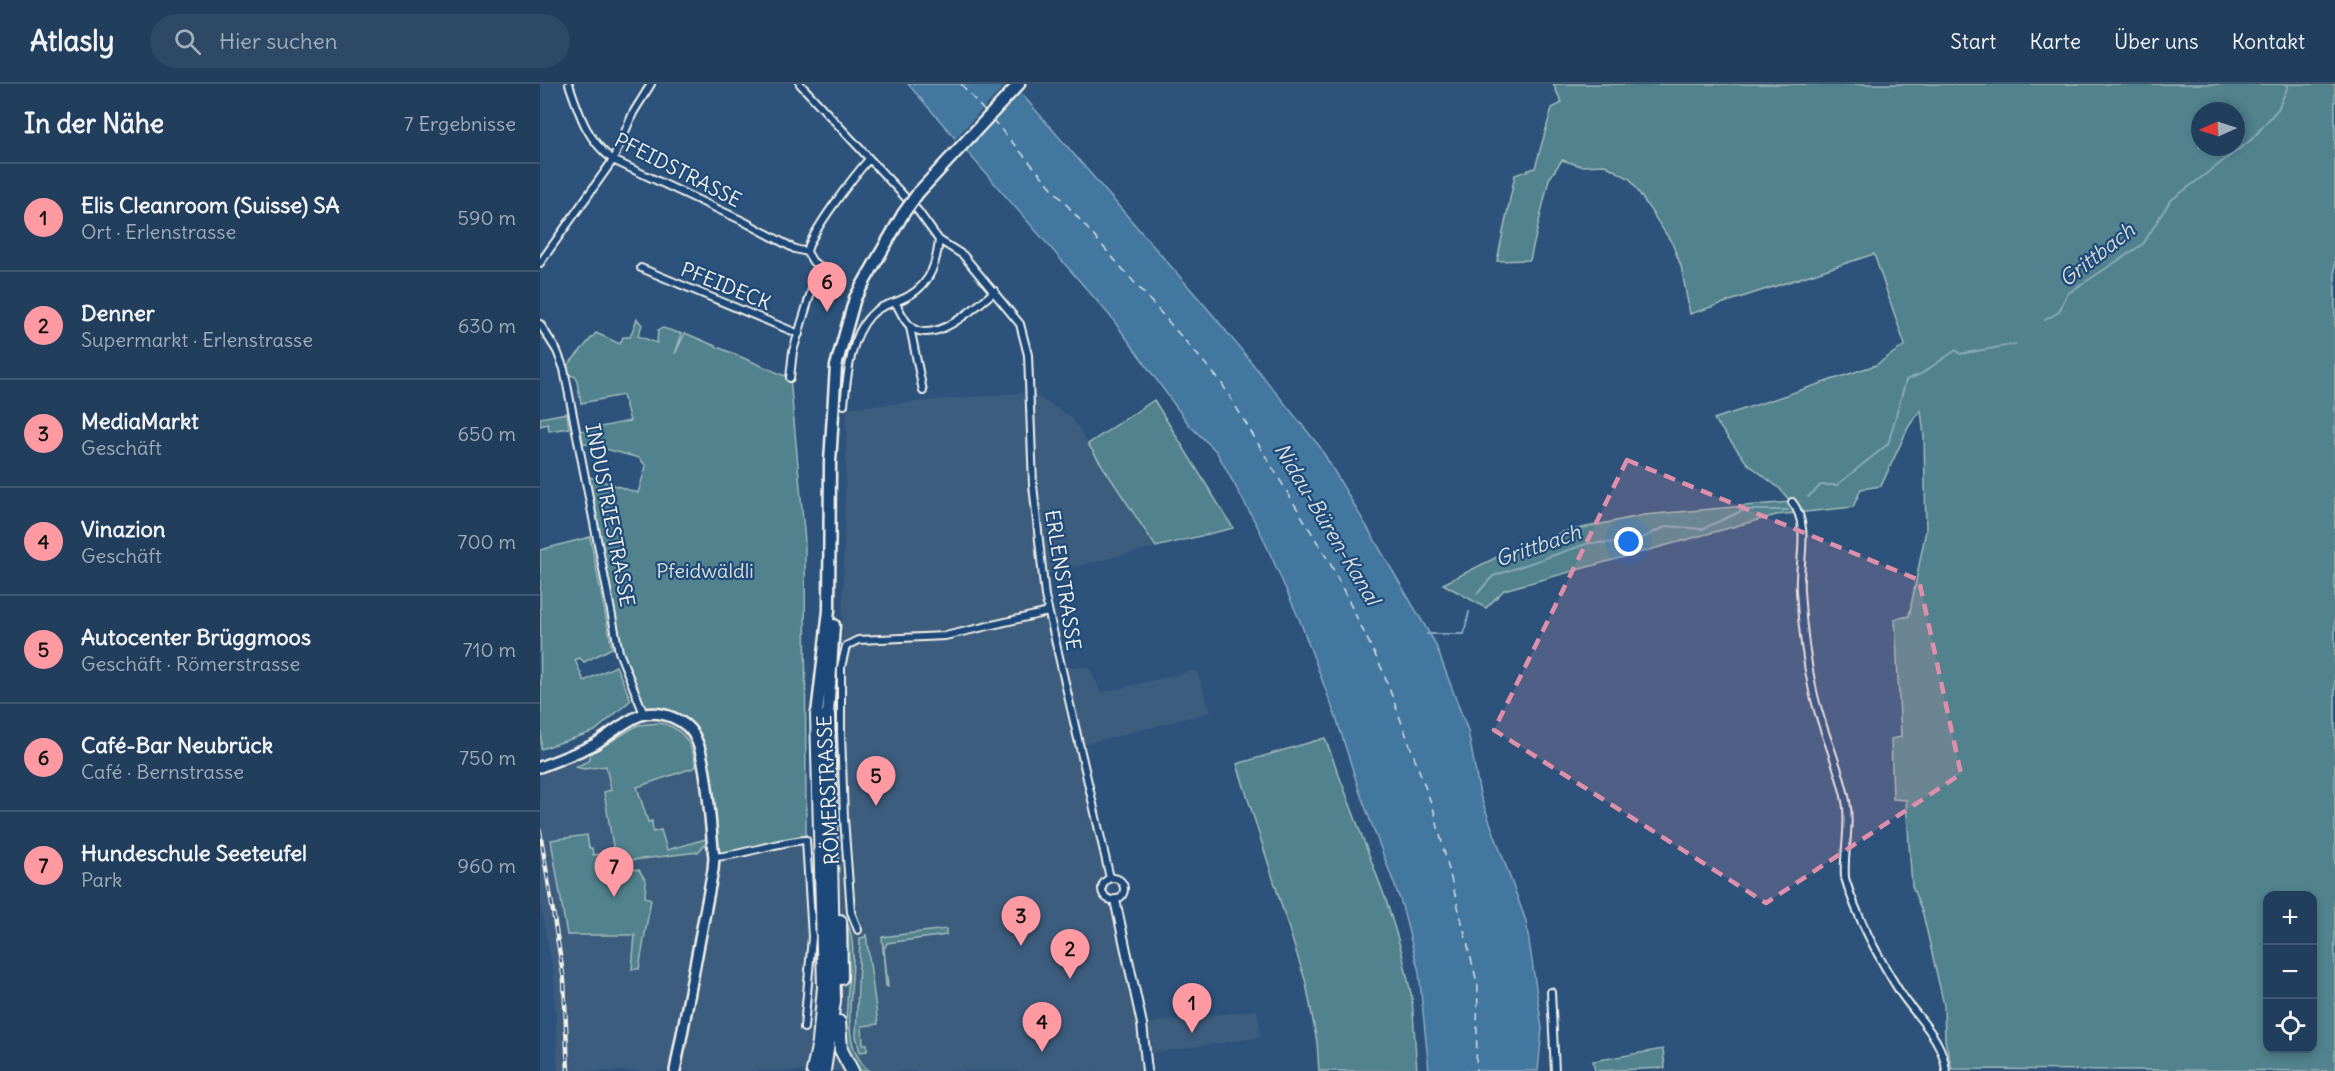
<!DOCTYPE html>
<html lang="de">
<meta charset="utf-8">
<style>
body{margin:0;font-family:Delius,sans-serif;background:#2e4966;color:#f1f3f6}
.controls{position:absolute;right:18px;bottom:18px;display:grid;overflow:hidden;border-radius:12px;box-shadow:0 3px 9px #0003}
.controls button{width:54px;height:54px;display:grid;place-items:center;padding:0;border:0;border-bottom:2px solid #3f5772;background:#223e5d;color:#f1f3f6;font:30px sans-serif}
.compass{position:absolute;left:1651px;top:18px;width:54px;height:54px;border-radius:50%;background:#223e5d;box-shadow:0 3px 9px #0003;rotate:267deg}
.you{position:absolute;left:1089px;top:458px;width:21px;height:21px;margin:-15px;border:4px solid #fff;border-radius:50%;background:#1a73e8;box-shadow:0 0 0 9px #1a73e833}
.badge{display:grid;place-items:center;width:39px;height:39px;border-radius:50%;background:#ff9aa2;color:#111;font-size:20px;font-weight:700}
.pin{position:absolute;translate:-50% -50px;filter:drop-shadow(0 2px 3px #0008)}
.pin::after{content:'';position:absolute;top:32px;width:21px;height:18px;background:inherit;clip-path:polygon(0 0,100% 0,50% 100%)}
.list{margin:0;padding:0;list-style:none}
h2{display:flex;justify-content:space-between;align-items:center;height:78px;margin:0;padding:0 24px;font-size:26px}
h2 small{font-size:20px;font-weight:400;color:#a2aebc}
.list li{display:grid;grid-template-columns:39px 1fr auto;gap:18px;align-items:center;box-sizing:border-box;height:108px;padding:0 24px;border-top:2px solid #3f5772}
.list b{display:block;font-size:22px;white-space:nowrap}
.list p{margin:0;font-size:20px;white-space:nowrap;color:#a2aebc}
.list em{font-size:20px;font-style:normal;color:#a2aebc}
.icon{flex:none;width:33px;height:33px;fill:none;stroke:currentColor;stroke-width:2;stroke-linecap:round;stroke-linejoin:round}
.map{position:relative;flex:none;width:1795px;height:987px;overflow:hidden}
header{display:flex;align-items:center;gap:36px;box-sizing:border-box;height:84px;padding:0 30px;background:#223e5d;border-bottom:2px solid #3f5772}
header strong{font-size:28px}
nav{display:flex;gap:33px;margin-inline-start:auto;font-size:21px}
.search{width:420px;height:54px;background:#2e4966;display:flex;align-items:center;gap:15px;box-sizing:border-box;padding:0 21px;border-radius:33px;color:#a2aebc;font-size:22px}
main{display:flex}
aside{flex:1;background:#223e5d}
.map>svg:first-child{display:block}
</style>
<header>
<strong>Atlasly</strong>
<div class="search"><svg class="icon" aria-label="search" viewBox="0 0 24 24"><circle cx="10" cy="10" r="6"/><path d="M15 15l6 6"/></svg>Hier suchen</div>
<nav><a>Start</a><a>Karte</a><a>Über uns</a><a>Kontakt</a></nav>
</header>
<main>
<aside>
<h2>In der Nähe<small>7 Ergebnisse</small></h2>
<ul class="list">
<li><span class="badge">1</span><div><b>Elis Cleanroom (Suisse) SA</b><p>Ort · Erlenstrasse</p></div><em>590 m</em></li>
<li><span class="badge">2</span><div><b>Denner</b><p>Supermarkt · Erlenstrasse</p></div><em>630 m</em></li>
<li><span class="badge">3</span><div><b>MediaMarkt</b><p>Geschäft</p></div><em>650 m</em></li>
<li><span class="badge">4</span><div><b>Vinazion</b><p>Geschäft</p></div><em>700 m</em></li>
<li><span class="badge">5</span><div><b>Autocenter Brüggmoos</b><p>Geschäft · Römerstrasse</p></div><em>710 m</em></li>
<li><span class="badge">6</span><div><b>Café-Bar Neubrück</b><p>Café · Bernstrasse</p></div><em>750 m</em></li>
<li><span class="badge">7</span><div><b>Hundeschule Seeteufel</b><p>Park</p></div><em>960 m</em></li>
</ul>
</aside>
<div class="map">
<svg width="1795" height="987" viewBox="0 0 1795 987">
<rect width="100%" height="100%" fill="#2d537c"/>
<filter id="ink" filterUnits="userSpaceOnUse"><feTurbulence type="fractalNoise" baseFrequency=".0167" numOctaves="2"/><feDisplacementMap in="SourceGraphic" scale="12" xChannelSelector="R" yChannelSelector="G"/><feConvolveMatrix kernelMatrix="1 2 1 2 8 2 1 2 1" color-interpolation-filters="sRGB"/></filter>
<g filter="url(#ink)">
<path fill="#3e5d7e" d="M490,308L531,333L616,463L509,489L502,495L520,583H549L561,609L656,586L671,628L538,662L602,940L717,926L721,953L606,970L607,987H18L14,891L0,819V681L3,694L7,681L104,630L134,634L245,758L306,755L300,602L305,562L302,564L307,324Z"/>
<path fill="#51828d" stroke="#a2baba" stroke-width="1.5" fill-rule="evenodd" d="M1013,0H1795V987L1412,985L1405,956L1404,921L1383,830L1372,802L1366,716L1353,715L1351,655L1361,653L1355,535L1369,532L1386,446L1384,353L1381,326L1369,342L1341,402L1321,405L1313,423L1236,431L964,506L946,524L903,500L961,471L1023,448L1104,431L1251,418L1240,405L1207,379L1174,335L1336,281L1365,261L1334,170L1150,230L1141,182L1132,159L1090,95L1065,81L1041,82L1022,76L1009,95L990,176L957,177L975,91L995,84L1012,24L1022,19ZM1660,27H1696V63H1660ZM1728,812H1772V964H1728Z
M97,235L102,241L98,252L117,259L118,246L123,244L142,250L135,270L145,249L250,294L265,458L266,756L174,773L160,668L142,639L104,630L84,584L44,391L98,409L106,382L99,374L43,359L41,347L90,337L83,311L41,319L36,293L30,291L27,282L56,249L80,260L83,253H90Z
M614,316L693,444L616,463L548,360Z
M27,329L29,344L9,347L8,340L0,342V334Z
M50,453L72,564L44,578L40,574L35,576L44,597L76,582L91,616L55,647L1,665L0,466Z
M120,639C143,643 153,662 156,683L97,703L108,738L112,737L113,748L121,746L127,766L166,755L167,758L158,768L85,777L75,774L64,708L71,706L66,682L44,685L36,683L50,676V670L98,641Z
M785,654L846,816L861,865L872,914L877,987H779L777,958L766,899L697,680Z
M47,751L49,764H52L53,771L59,770L60,779L99,786L106,797L105,813L111,815L99,885H92L95,851H27L11,756Z
M308,840C325,887 290,952 329,987H321L315,980L305,957L309,884Z
M406,845V851L347,859L344,865L348,903L346,902L342,853Z
M326,850L338,940L322,942L323,960H327V967L320,968L316,952L320,854L325,853Z
M1123,965L1125,984L1055,987L1053,977Z"/>
<path fill="#4377a0" stroke="#8aa8bd" stroke-width="1.5" d="M368,0H473L673,231L780,363L895,559L928,647L940,711L986,837L1002,944L998,987H889L879,888L861,818L820,709L797,636L760,537L720,447L676,367L650,342L571,233Z"/>
<path fill="#2d537c" d="M466,0H477L483,7L425,69L414,56Z"/>
<g fill="none" stroke-linecap="round" stroke-linejoin="round">
<path stroke="#8aa8bd" stroke-width="2" d="M1505,236L1519,228L1527,210L1603,160L1630,117L1711,56L1738,25L1749,0
M1268,413L1281,401H1297L1348,360L1366,296L1381,290L1416,266L1420,270L1476,260
M937,510L953,492L1049,459L1094,458L1127,442L1162,445L1204,426H1248
M887,550H924L929,528"/>
<path stroke="#d9dfdd" stroke-width="1.5" stroke-dasharray="8 6" stroke-linecap="butt" d="M421,0L447,30
M452,35L681,298L791,481L842,585L894,727L938,902L936,987"/>
<defs>
<path id="minor" d="M29,0C40,32 46,54 73,76L203,137L255,165L267,168
M260,0L378,127L399,156L423,171L480,240L488,271L493,401L505,512L570,794
M267,168C270,149 315,91 329,75
M267,168L273,178L302,195
M0,179L73,76L93,29L111,0
M101,184L259,250
M355,218C360,226 365,240 374,245C398,259 438,221 455,207
M0,240L17,267L24,285L79,568L104,630
M370,243L383,307
M250,294L253,267L279,182
M304,321C307,293 310,254 330,232C338,223 347,221 358,217C387,206 396,185 399,156
M1252,418C1271,441 1258,479 1260,507C1262,540 1266,575 1273,607C1281,645 1299,680 1306,717C1311,742 1303,768 1305,794C1316,831 1339,875 1360,908C1377,934 1403,954 1406,987
M174,773C206,771 234,758 266,756L272,853L264,944
M562 805a11 11 0 1 1 22 0a11 11 0 1 1-22 0Z
M318,846L311,828L304,734L301,649V583L306,562L318,556L405,552L508,528
M1011,908L1015,987"/>
<path id="tertiary" d="M575,816L602,940L607,987"/>
<path id="secondary" d="M0,683C18,676 37,669 55,660C70,651 84,637 101,631C121,625 148,636 156,655C168,680 170,742 174,773L173,786L135,987"/>
<path id="trunk" d="M378,109L479,0
M277,630L289,526L290,378L296,282L315,214L363,130
M288,630L294,541"/>
<path id="motorway" d="M300,837L301,894
M299,938L301,966L312,987
M273,987L279,958L284,903L277,630
M284,987L294,917L288,630"/>
</defs>
<use href="#minor" stroke="#f4f1e8" stroke-width="10"/>
<use href="#tertiary" stroke="#f4f1e8" stroke-width="12"/>
<use href="#secondary" stroke="#f4f1e8" stroke-width="14"/>
<use href="#trunk" stroke="#f4f1e8" stroke-width="15"/>
<use href="#motorway" stroke="#f4f1e8" stroke-width="16"/>
<use href="#minor" stroke="#1f4a7a" stroke-width="6"/>
<use href="#tertiary" stroke="#1f4a7a" stroke-width="8"/>
<use href="#secondary" stroke="#1f4a7a" stroke-width="9"/>
<use href="#trunk" stroke="#1f4a7a" stroke-width="10"/>
<use href="#motorway" stroke="#1f4a7a" stroke-width="12"/>
<defs>
<path id="rail" d="M0,747L24,896L28,987"/>
</defs>
<use href="#rail" stroke="#f4f1e8" stroke-width="4.5"/>
<use href="#rail" stroke="#1f4a7a" stroke-width="2" stroke-dasharray="7" stroke-linecap="butt"/>
<defs>
<path id="trunk-bridge" d="M363,130L378,109"/>
</defs>
<use href="#trunk-bridge" stroke="#f4f1e8" stroke-width="15" stroke-linecap="butt"/>
<use href="#trunk-bridge" stroke="#1f4a7a" stroke-width="10"/>
</g>
</g>
<path fill="#de8fa9" fill-opacity="0.2" stroke="#de8fa9" stroke-width="4.5" stroke-dasharray="12 8" stroke-linejoin="round" d="M1087,376L1379,496L1421,690L1226,819L954,646Z"/>
<g text-anchor="middle" stroke-width="4.5" stroke-linejoin="round" paint-order="stroke">
<g font-size="20" fill="#f4f1e8" stroke="#1f4a7a">
<text transform="translate(138 86) rotate(27)" y="7">PFEIDSTRASSE</text>
<text transform="translate(186 202) rotate(22)" y="7">PFEIDECK</text>
<text transform="translate(70 431) rotate(79)" y="7">INDUSTRIESTRASSE</text>
<text transform="translate(523 496) rotate(81)" y="7">ERLENSTRASSE</text>
<text transform="translate(288 706) rotate(-93)" y="7">RÖMERSTRASSE</text>
</g>
<g font-size="20" fill="#dce0da" stroke="#1f4a7a">
<text x="165" y="494">Pfeidwäldli</text>
</g>
<g font-size="21" font-style="italic" fill="#d9dfdd" stroke="#1f4a7a">
<text transform="translate(1557 171) rotate(-38)" y="7">Grittbach</text>
<text transform="translate(787 440) rotate(59)" y="7">Nidau-Büren-Kanal</text>
<text transform="translate(998 462) rotate(-19)" y="7">Grittbach</text>
</g>
</g>
</svg>
<div class="controls">
<button>+</button>
<button>−</button>
<button><svg class="icon" aria-label="locate" viewBox="0 0 24 24"><circle cx="12" cy="12" r="6"/><path d="M12 2v4M12 18v4M2 12h4M18 12h4"/></svg></button>
</div>
<svg class="compass" viewBox="-18 -18 36 36"><path d="M0-13l5 13h-10z" fill="#e53935"/><path d="M0 13l5-13h-10z" fill="#a2aebc"/></svg>
<div class="you"></div>
<div class="pin badge" style="left:652px;top:949px">1</div>
<div class="pin badge" style="left:530px;top:895px">2</div>
<div class="pin badge" style="left:481px;top:862px">3</div>
<div class="pin badge" style="left:502px;top:968px">4</div>
<div class="pin badge" style="left:336px;top:722px">5</div>
<div class="pin badge" style="left:287px;top:228px">6</div>
<div class="pin badge" style="left:74px;top:813px">7</div>
</div>
</main>
